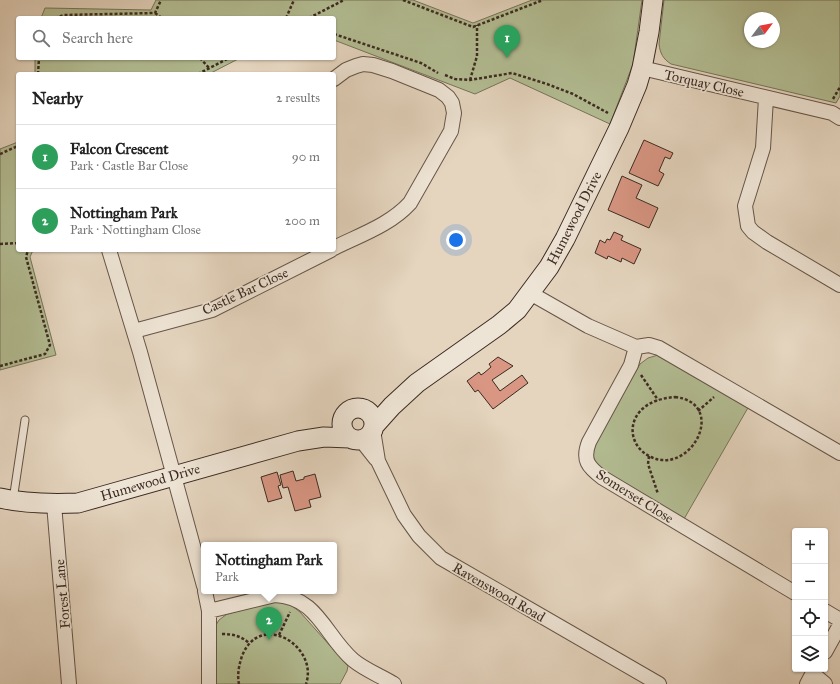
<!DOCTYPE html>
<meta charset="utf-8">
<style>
body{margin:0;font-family:"IM FELL Great Primer",serif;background:#f2f2f2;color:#222}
.controls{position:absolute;right:12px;bottom:12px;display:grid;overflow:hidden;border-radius:4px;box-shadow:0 1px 3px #0004}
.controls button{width:36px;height:36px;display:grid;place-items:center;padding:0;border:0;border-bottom:1px solid #e0e0e0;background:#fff;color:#222;font:20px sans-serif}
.compass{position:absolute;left:744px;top:12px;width:36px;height:36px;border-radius:50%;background:#fff;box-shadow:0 1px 3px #0004;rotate:58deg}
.you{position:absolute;left:456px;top:240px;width:14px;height:14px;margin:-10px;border:3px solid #fff;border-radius:50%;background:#1a73e8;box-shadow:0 0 0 6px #1a73e833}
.badge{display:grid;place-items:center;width:26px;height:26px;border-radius:50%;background:#111827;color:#fff;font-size:13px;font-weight:700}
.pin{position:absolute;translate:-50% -33px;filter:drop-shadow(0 1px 2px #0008)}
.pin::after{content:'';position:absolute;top:21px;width:14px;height:12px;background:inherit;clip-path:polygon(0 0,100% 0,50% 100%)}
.popup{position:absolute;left:201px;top:542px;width:136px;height:52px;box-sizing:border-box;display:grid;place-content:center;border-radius:4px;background:#fff;filter:drop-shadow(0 1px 3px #0005);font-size:13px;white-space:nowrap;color:#767676}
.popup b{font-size:15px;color:#222}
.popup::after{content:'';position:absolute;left:50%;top:100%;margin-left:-8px;border:8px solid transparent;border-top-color:#fff}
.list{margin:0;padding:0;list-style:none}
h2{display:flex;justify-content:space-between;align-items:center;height:52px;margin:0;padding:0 16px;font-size:17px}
h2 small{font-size:13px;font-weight:400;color:#767676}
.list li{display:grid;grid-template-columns:26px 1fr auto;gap:12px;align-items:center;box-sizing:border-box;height:64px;padding:0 16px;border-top:1px solid #e0e0e0}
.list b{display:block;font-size:15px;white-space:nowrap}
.list p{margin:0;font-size:13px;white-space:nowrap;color:#767676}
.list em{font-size:13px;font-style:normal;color:#767676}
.icon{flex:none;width:22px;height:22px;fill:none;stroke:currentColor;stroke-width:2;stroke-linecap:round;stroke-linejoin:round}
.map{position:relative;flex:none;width:840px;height:684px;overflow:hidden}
.search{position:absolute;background:#fff;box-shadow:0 1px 3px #0004;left:16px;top:16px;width:320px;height:44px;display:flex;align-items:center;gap:10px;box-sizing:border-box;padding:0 14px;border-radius:4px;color:#767676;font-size:15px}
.panel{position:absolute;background:#fff;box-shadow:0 1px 3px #0004;left:16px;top:72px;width:320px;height:180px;border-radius:4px}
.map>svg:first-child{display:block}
</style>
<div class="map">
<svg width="840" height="684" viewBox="0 0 840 684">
<rect width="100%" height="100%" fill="#e5d5bf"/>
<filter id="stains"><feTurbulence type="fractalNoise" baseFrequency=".005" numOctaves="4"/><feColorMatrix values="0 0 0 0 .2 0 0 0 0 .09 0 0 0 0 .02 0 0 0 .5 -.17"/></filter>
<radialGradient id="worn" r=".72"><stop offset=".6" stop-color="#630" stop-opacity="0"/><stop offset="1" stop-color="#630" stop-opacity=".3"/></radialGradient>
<path fill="#b3bd93" stroke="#77745a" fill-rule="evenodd" d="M156,0H413L473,23L532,0H642L633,64L610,124L510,78L475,94L334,40V18H41L45,8L151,10Z
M664,0H840V96L836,103L671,64C663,59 660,53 659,44ZM750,18H774V42H750Z
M35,58H240L209,74H35Z
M18,142V250H33L30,257L56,355L0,370V149Z
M658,355L663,356L749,406L684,519L599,470L592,455L594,445L640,364L648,358Z
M273,602L288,603L300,612L348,666L347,671L340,684H214L216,625L219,620L227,614Z"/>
<path fill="#d99683" stroke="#3b2a22" d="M644,140L673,153L670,159L665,157L659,171L664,174L658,186L629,173Z
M622,176L642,185L636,198L658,208L649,228L608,210Z
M614,232L623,236L621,240L641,249L634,264L622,258L621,262L608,256L607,259L595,253L600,240L605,243L607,239L610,240Z
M498,357L513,366L492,380L500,391L522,375L528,383L493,409L478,390L475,392L467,381L479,372L481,375L484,373L491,367L489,364Z
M293,471L296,481L304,479V477L315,474L321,497L309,500L311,507L295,511L288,487L283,488L280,475Z
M277,472L281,485L278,486L282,498L268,502L261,477Z"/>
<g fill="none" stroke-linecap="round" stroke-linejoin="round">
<defs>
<path id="lane" d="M13,500L25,420"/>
<path id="street" d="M642,68L832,113L840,118
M334,79L346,70L356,66L363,64L373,65L392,71L439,90L448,97L452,103L454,113L451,131L410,203C390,225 360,235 334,248
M766,98L763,148L745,206L748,226L753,232L767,242L840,285
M109,250L140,352L204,586
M530,293L588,326L636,347L649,345L659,348L840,453
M134,331L212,310L331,250
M636,347L631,365L589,442C582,460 588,467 603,478L795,593
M373,430L378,461L404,515L419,536L441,558L659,684
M361,440L376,459
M54,504L69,684
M205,591L209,611V684
M209,611L275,595C318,597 325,636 353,660C365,670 381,676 394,684
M825,611L840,620
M825,652L840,625
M813,674L825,684
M807,684L815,669"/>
<path id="secondary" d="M342 424a16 16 0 1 1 32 0a16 16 0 1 1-32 0Z
M375,425L392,406L417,383L499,325L517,310L549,267L565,239L619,128L637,85L642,68L649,32L653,0
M0,498C25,504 52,504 78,503L298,441L324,437L350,438"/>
</defs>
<use href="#lane" stroke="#665549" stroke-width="9"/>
<use href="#street" stroke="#665549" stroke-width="16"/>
<use href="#secondary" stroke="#3b2a22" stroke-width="21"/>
<path stroke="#3b2a22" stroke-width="2.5" stroke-dasharray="3 2" stroke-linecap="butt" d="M403,0L473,27L543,0
M155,13L162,18
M55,18L64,15L155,13L161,0
M286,18L294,0
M309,18L344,0
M334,34L421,63L438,73
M200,58L209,68
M38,74L39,58
M198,74L229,58
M445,75L455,79L470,80L512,73L547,84L573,94L608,113
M470,80L477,56V25
M833,99L840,87
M0,154L18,146
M0,244L18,243
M0,366L45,354L50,345L26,257L28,250
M641,375L658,400
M675,397C728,403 692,476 651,457C629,447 626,420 646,406C654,400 665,398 675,397Z
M698,411L714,397
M649,456L648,464L658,494
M222,634C233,634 241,636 249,643
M279,635L290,612
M239,684C237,675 239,665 242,656C260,610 319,646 306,684"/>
<use href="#lane" stroke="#eee4d5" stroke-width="7"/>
<use href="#street" stroke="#eee4d5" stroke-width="14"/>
<use href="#secondary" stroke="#eee4d5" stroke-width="19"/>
</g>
<g text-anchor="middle" stroke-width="3.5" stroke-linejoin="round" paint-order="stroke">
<g font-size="14" fill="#3b2a22" stroke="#eee4d5">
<text transform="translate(704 83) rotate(13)" y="5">Torquay Close</text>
<text transform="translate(574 218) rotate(-63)" y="5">Humewood Drive</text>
<text transform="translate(245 291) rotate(-25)" y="5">Castle Bar Close</text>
<text transform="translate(150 482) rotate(-16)" y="5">Humewood Drive</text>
<text transform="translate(635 496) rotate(32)" y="5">Somerset Close</text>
<text transform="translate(499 592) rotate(30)" y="5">Ravenswood Road</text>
<text transform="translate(62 594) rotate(-95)" y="5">Forest Lane</text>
</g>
</g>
<rect width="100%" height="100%" filter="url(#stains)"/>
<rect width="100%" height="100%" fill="url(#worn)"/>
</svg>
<div class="controls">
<button>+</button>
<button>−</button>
<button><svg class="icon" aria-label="locate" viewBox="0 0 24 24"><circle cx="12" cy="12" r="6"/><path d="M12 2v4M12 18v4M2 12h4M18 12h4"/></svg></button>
<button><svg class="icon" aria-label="layers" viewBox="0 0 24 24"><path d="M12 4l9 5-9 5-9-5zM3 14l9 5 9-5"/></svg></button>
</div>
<svg class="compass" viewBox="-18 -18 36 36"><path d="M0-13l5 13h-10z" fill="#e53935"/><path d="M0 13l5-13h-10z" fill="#767676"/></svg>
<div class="you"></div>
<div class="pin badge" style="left:507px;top:58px;background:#2e9e5b">1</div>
<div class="pin badge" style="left:269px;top:640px;background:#2e9e5b">2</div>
<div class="popup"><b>Nottingham Park</b>Park</div>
<div class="search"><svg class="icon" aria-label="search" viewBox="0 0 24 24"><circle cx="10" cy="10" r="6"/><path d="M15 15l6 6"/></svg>Search here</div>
<section class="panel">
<h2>Nearby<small>2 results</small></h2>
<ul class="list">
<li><span class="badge" style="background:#2e9e5b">1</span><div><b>Falcon Crescent</b><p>Park · Castle Bar Close</p></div><em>90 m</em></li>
<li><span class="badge" style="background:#2e9e5b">2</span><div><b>Nottingham Park</b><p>Park · Nottingham Close</p></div><em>200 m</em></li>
</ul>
</section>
</div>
